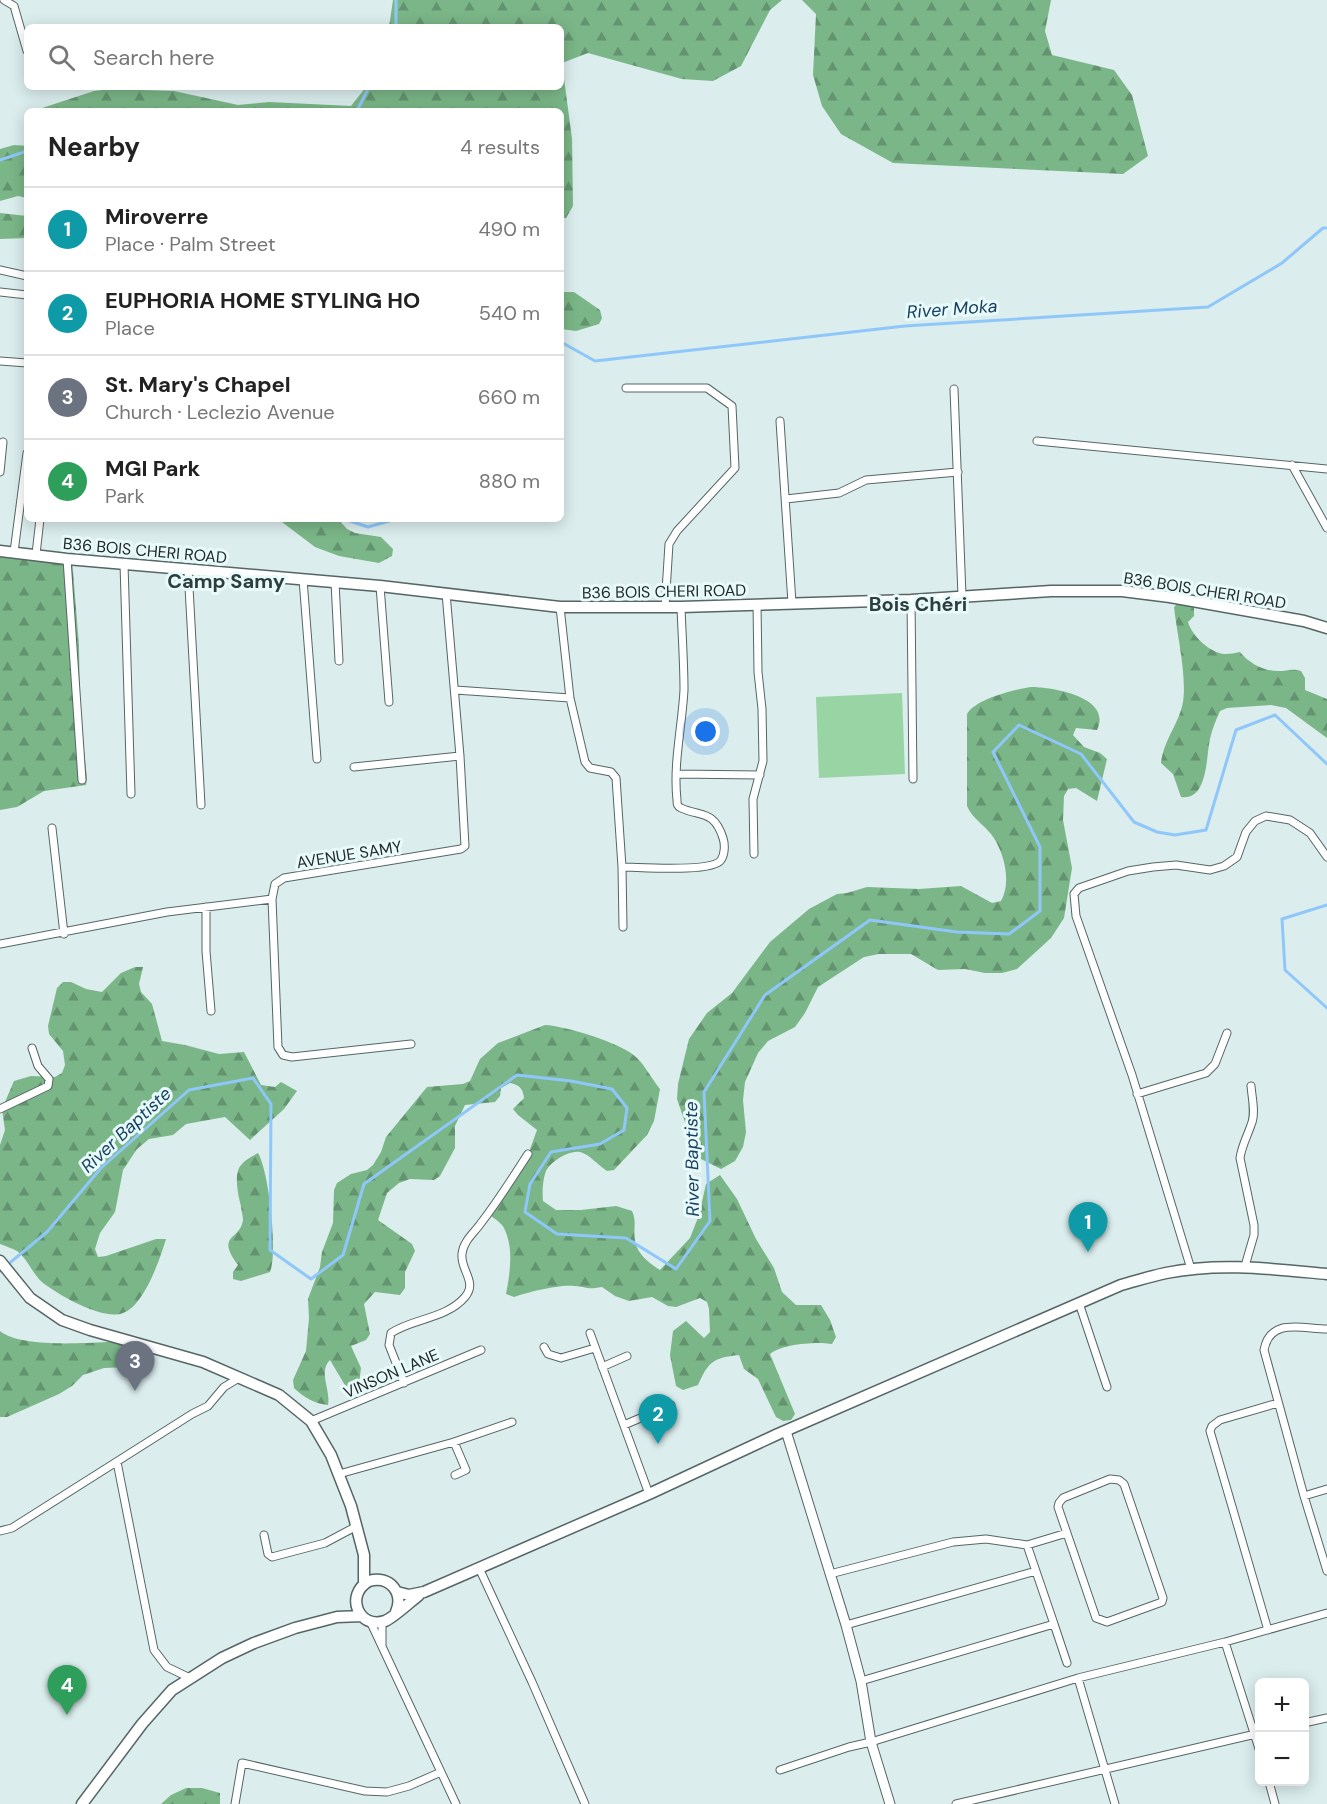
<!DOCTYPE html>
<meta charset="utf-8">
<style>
body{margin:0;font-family:"DM Sans",sans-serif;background:#f6f6f6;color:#222}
.controls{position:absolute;right:18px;bottom:18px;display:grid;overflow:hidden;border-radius:9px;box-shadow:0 3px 15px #0003}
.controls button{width:54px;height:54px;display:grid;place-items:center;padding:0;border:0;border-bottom:2px solid #e0e0e0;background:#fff;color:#222;font:30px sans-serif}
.you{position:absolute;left:706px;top:732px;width:21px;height:21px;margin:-15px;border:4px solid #fff;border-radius:50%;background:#1a73e8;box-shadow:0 0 0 9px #1a73e833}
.badge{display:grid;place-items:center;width:39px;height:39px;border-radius:50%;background:#9640ad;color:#fff;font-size:20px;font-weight:700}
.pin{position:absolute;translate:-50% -50px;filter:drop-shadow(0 2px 3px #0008)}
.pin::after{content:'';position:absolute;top:32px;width:21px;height:18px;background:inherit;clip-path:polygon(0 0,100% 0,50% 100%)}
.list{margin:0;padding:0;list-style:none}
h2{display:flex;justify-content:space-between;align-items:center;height:78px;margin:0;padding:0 24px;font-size:26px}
h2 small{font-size:20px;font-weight:400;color:#767676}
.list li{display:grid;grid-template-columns:39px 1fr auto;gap:18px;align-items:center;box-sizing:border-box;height:84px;padding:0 24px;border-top:2px solid #e0e0e0}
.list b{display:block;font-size:22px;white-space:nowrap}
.list p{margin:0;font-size:20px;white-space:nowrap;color:#767676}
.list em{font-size:20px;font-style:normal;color:#767676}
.icon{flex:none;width:33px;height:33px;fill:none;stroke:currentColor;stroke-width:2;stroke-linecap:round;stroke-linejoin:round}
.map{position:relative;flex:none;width:1327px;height:1804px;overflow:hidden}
.search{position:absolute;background:#fff;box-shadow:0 3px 15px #0003;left:24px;top:24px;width:540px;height:66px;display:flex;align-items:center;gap:15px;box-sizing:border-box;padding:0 21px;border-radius:9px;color:#767676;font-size:22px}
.panel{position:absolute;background:#fff;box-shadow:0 3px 15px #0003;left:24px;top:108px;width:540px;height:414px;border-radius:9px}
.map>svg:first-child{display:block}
</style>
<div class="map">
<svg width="1327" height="1804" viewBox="0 0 1327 1804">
<defs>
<pattern id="forest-firs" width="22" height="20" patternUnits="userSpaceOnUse" patternTransform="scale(1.5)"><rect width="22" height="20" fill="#7ab687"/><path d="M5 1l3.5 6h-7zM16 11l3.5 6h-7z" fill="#64946f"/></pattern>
</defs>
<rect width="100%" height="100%" fill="#dbeded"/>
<path fill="#99d4a5" d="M902,693L905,774L819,778L816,697Z"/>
<path fill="url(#forest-firs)" d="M393,0H782L770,10L741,66L713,81L682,79L588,53L562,63L572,139L573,206L566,218H561V111H33L94,91L111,89L174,91L238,105L269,102L351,106L366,87H561V27H389Z
M802,0H1051L1045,31L1052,55L1114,70L1132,95L1148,156L1123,174L893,163L841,134L822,106L813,75L816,14Z
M14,145L27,146V198L18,196L0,201V149Z
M0,213L27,216V238L0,239Z
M561,292H574L600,310L602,318L599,324L576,331L561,329Z
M273,519H338L347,529L355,533L381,537L393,549L392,556L379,563L339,556L315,547L278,519Z
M0,553L72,559L79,645L80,709L87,779L86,785L44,791L17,807L0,810Z
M1179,602L1188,603L1194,608V616L1188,622C1192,636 1210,653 1225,654C1230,654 1235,653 1240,652C1249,663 1263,671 1278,671C1287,671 1292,668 1301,671L1305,678V690L1327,699V738L1286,708L1271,705L1227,708L1220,711C1216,720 1212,729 1210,739C1206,757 1208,801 1181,797L1173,774L1161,763C1164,739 1179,724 1183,702C1187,676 1177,634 1174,607Z
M1031,687C1052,687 1113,697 1097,730L1076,728L1073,735L1084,747L1100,753L1107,759L1097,801L1076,788L1068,789L1064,796L1063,820L1072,868L1064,918L1051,938L1017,969L1002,973H985L965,969L938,970L911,954H879L864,957L818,987L805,1013L795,1027L768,1041L758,1053L745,1082L743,1100L746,1132L743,1147L735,1161L721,1169L697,1157L677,1099L678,1084L689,1039L707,1013L732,993L770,942L809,909L837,894L847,893L867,887L919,889L961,886L992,903L1001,901C1012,882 1004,851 991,834C983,824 972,818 967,806V714C976,699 1013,690 1031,687Z
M135,967H143L139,984L141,992L152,1004L162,1041L185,1045L219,1054L244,1052L261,1085L275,1087L281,1082L297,1091L284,1109L250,1140L225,1117L186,1124L173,1135L149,1139L137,1149L123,1170L115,1212L100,1233L95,1249L98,1257L106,1256L156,1239H166C160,1259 144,1306 123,1313C103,1321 59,1295 43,1283C33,1275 28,1259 17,1251C12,1248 5,1246 0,1244V1145L5,1130L2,1109L14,1081L31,1076L55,1077L62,1073L65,1065L63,1051L49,1034L48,1026L57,988L63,982H71L86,989L102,992L121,973Z
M545,1025C565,1026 623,1043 637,1058C646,1067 652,1079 660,1089L654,1121L647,1135L614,1170L607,1171C599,1166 589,1154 580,1152C570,1150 553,1160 547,1169C543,1176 542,1192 543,1201L556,1210H581L616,1206L632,1211C637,1221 633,1230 635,1240C636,1253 650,1264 660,1270L690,1238L699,1215L706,1184L720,1175L737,1199L756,1239L774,1268L782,1292L796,1305H821L830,1320L836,1337L832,1344C817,1341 781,1344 770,1354L795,1414L791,1420L783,1421L776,1417L758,1379L744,1369L739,1355C713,1358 709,1361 698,1385L683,1390L676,1386L670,1355L673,1331L686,1321L704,1338L710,1332L709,1309L707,1302L700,1298L676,1307L668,1306L652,1297L629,1301L615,1296L602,1287C586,1290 589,1287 574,1286C560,1284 528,1292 514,1297L506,1294C510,1273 514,1248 504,1228C501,1222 492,1217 487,1213L529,1152L537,1130L518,1115L513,1109L524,1098C523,1088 519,1085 510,1083L501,1088L500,1096L495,1102L465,1105L455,1126V1148L440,1176L434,1180L410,1179L399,1183L387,1193L378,1220L412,1244L415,1251L405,1272V1288L400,1295L375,1292L364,1304L370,1334L366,1340L351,1346L361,1368L359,1384L353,1388L346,1387L330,1360C318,1372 331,1390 328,1405C315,1404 303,1397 294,1388L293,1380L306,1351L309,1318L308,1299L320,1267L322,1252L333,1223L334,1190L337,1183L351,1174L367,1170L373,1165L381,1152L386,1137L427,1087L463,1084L470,1081L480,1059L498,1043Z
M258,1153C269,1171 278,1253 270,1272L241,1281L233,1279V1272L238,1265C215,1234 240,1241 243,1220C243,1216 241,1210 241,1206C238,1195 233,1172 242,1164C246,1159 253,1156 258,1153Z
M0,1331C24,1351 109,1341 141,1340L152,1350L153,1366L104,1368L83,1375L72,1386L59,1394L7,1417H0Z
M186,1788H202L220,1793V1804H161L171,1795Z"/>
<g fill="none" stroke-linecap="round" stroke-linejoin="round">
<path stroke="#8fc7fa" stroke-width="3" d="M396,27V0
M357,111L369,87
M0,160L27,151
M561,342L595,361L905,326L1208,307L1282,263L1323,228H1327
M344,519L368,527L396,519
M1327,905L1282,919L1285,970L1327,1008
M0,1271L47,1232L101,1168L189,1090L253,1078L271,1104L270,1250L311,1279L343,1255L364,1184L517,1075L571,1081L612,1089L627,1108L624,1130L600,1144L551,1152L530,1184L525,1212L557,1234L626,1238L676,1269L710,1221L704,1092L765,995L870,920L957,932L1009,934L1040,911V847L993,752L1019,725L1081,754L1134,822L1157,832L1175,835L1206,830L1236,730L1275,715L1327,764"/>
<defs>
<path id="minor" d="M4,0L14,6L27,51
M0,270L27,276
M0,292L27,295
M0,361L27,363
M626,388H707L732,406L735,468L677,531L669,544L665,607
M954,389L962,596
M780,421L792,603
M1037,441L1327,469
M1292,465L1327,528
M0,472L3,442
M786,499L839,493L866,480L958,472
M14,552L27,453
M36,554L40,519
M67,559L82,780
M124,564L131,794
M188,569L201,805
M303,579L317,759
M335,582L339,661
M380,586L389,702
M911,600L913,779
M560,607L570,698L585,762L590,768L611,772L616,778L622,867L623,927
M455,690L570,698
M354,767L460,756
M676,774L760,775
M52,828L64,934
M754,854L753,799L763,761L762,709L758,672L757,604
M622,867C640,867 712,873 721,860C725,854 725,844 723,838C714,810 701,817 681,808C677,806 677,804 677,800C673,764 682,727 684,690C684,663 682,635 681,607
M272,899L278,1047L283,1055L292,1057L411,1044
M206,907V951L211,1011
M0,944L167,912L272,899L275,884L284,878L461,849L465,846L460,756L446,593
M1137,1094L1206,1073L1215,1064L1227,1033
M0,1109L48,1086L49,1079L38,1066L32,1048
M1245,1266L1254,1235V1225L1240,1158C1242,1145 1247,1137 1251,1125C1256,1114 1252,1098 1251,1086
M1191,1269L1132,1075L1076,916L1074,894L1079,888L1128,871L1153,867L1176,865L1210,870L1224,866L1237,857L1246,832L1255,821L1266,816L1290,820L1310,833L1327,857
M1079,1303L1107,1387
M1327,1329C1303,1329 1270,1317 1264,1350L1304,1496L1327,1571
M590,1333L649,1494
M544,1347L548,1354L561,1358L595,1348
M602,1367L627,1356
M404,1383L389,1345L391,1333C414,1318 446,1319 465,1297C478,1282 460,1270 462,1254C463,1241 475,1232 481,1223C498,1201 513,1177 528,1154
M311,1421L481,1350
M624,1425L671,1405
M454,1442L466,1470L455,1475
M117,1462L154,1650L167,1667L190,1678
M339,1474L454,1442L512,1422
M1110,1479L1119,1480L1124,1484L1163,1598L1162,1602L1107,1622L1096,1618L1058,1507L1059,1503L1063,1498Z
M1304,1496L1327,1489
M0,1531L12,1528L192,1414L208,1406L224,1387L239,1378
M264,1535L268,1554L272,1557L325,1543L357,1526
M479,1568L532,1682L585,1804
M830,1574L953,1542L986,1539L1027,1545L1067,1533
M370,1621L456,1804
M382,1622V1645
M1054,1624L1067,1663
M846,1625L1036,1571
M1268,1630L1210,1431L1212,1426L1220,1420L1278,1403
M1225,1642L1260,1752
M1078,1678L1115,1804
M861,1681L1054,1624L1027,1545
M1304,1723L1327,1718
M780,1770L849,1747L871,1742L1078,1678L1225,1642L1327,1613
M1269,1782L1275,1804
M235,1804L242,1763L365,1791L387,1792L409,1786L441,1772
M956,1804L1260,1733"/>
<path id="tertiary" d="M786,1431L846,1625L861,1681L871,1742L890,1804"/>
<path id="secondary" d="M0,551L67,559L380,586L560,607H681L911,600L1051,591H1122L1170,597L1304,621L1327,628
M0,1261L30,1298L62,1320L90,1330L203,1362L279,1395L311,1421L331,1455L351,1506L364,1555V1584
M397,1592L409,1595L424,1592L649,1494L778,1434L1121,1285C1136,1281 1151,1276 1166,1273C1220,1262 1273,1269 1327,1274
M396,1612C404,1593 390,1575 369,1581C344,1595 359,1630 385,1621C393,1618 410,1602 419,1595
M82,1804L142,1724L172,1690L222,1658L254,1643L295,1628L337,1617L362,1616"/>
</defs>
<use href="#minor" stroke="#566566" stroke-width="9"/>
<use href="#tertiary" stroke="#566566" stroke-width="11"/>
<use href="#secondary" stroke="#566566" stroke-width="13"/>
<use href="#minor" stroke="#fff" stroke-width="7"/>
<use href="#tertiary" stroke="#fff" stroke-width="9"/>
<use href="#secondary" stroke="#fff" stroke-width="10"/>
</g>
<g text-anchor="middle" stroke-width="6" stroke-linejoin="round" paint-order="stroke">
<g font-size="16" fill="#232a2a" stroke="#e8fafa">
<text transform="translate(145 550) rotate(5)" y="6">B36 BOIS CHERI ROAD</text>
<text transform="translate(1205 590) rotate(9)" y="6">B36 BOIS CHERI ROAD</text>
<text transform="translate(664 591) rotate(-1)" y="6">B36 BOIS CHERI ROAD</text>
<text transform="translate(349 854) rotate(-9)" y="6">AVENUE SAMY</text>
<text transform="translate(391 1373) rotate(-23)" y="6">VINSON LANE</text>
</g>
<g font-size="18" font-style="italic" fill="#184163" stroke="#e8fafa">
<text transform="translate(952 309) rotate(-4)" y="6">River Moka</text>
<text transform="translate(126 1130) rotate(-43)" y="6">River Baptiste</text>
<text transform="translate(692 1159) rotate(-91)" y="6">River Baptiste</text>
</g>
<g font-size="20" font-weight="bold" fill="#2e3d3d" stroke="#e8fafa">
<text x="226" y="588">Camp Samy</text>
<text x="918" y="611">Bois Chéri</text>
</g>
</g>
</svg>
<div class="controls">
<button>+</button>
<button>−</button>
</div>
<div class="you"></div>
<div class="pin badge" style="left:1088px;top:1252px;background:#0f9aa8">1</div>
<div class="pin badge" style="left:658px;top:1444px;background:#0f9aa8">2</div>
<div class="pin badge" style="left:135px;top:1391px;background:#6b7280">3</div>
<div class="pin badge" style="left:67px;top:1715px;background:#2e9e5b">4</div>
<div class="search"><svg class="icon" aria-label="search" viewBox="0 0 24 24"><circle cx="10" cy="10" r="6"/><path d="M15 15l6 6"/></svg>Search here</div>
<section class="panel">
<h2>Nearby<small>4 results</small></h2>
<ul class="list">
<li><span class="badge" style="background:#0f9aa8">1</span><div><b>Miroverre</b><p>Place · Palm Street</p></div><em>490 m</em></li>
<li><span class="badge" style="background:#0f9aa8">2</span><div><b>EUPHORIA HOME STYLING HO</b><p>Place</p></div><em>540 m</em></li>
<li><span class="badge" style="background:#6b7280">3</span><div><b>St. Mary's Chapel</b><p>Church · Leclezio Avenue</p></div><em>660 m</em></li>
<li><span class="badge" style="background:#2e9e5b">4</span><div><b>MGI Park</b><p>Park</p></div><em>880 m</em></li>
</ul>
</section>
</div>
